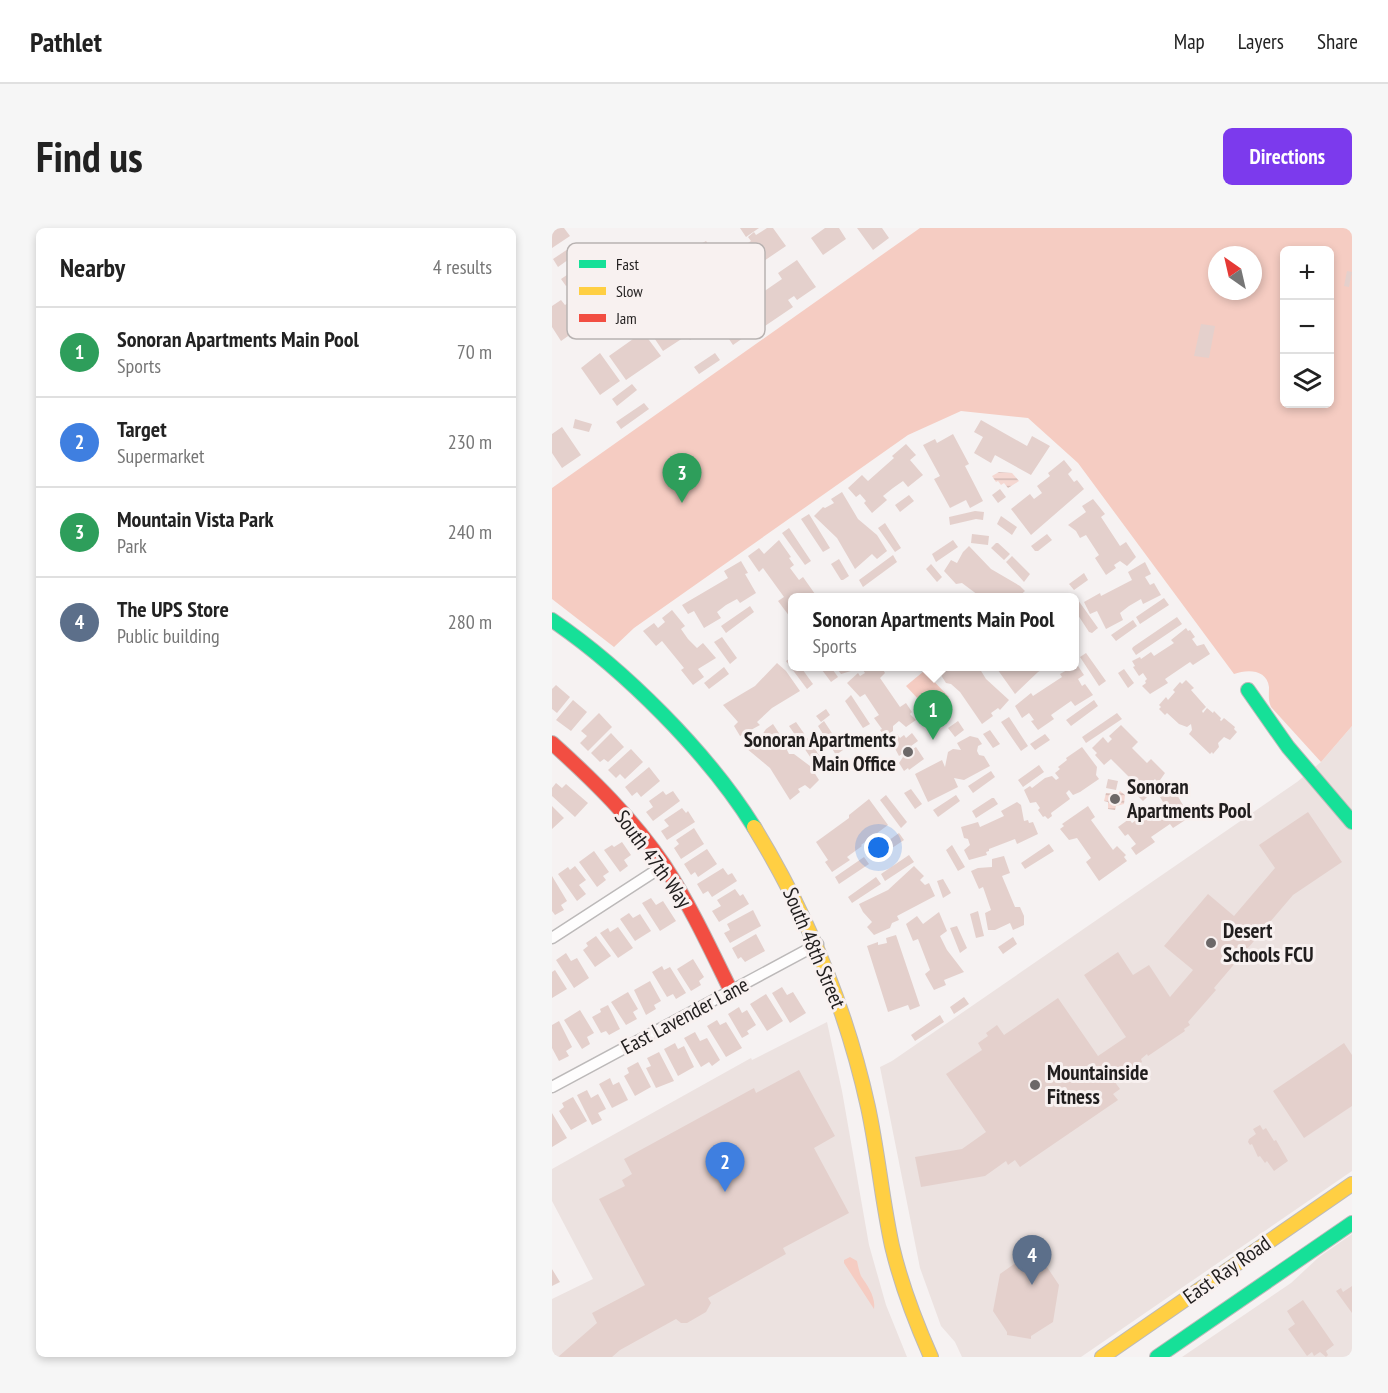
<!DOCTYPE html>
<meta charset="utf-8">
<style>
body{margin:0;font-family:"PT Sans Narrow",sans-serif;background:#f6f6f6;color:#222}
.controls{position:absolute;right:18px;top:18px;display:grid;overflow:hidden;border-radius:9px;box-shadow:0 3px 9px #0003}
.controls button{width:54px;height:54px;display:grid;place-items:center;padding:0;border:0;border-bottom:2px solid #e0e0e0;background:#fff;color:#222;font:30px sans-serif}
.compass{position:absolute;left:656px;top:18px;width:54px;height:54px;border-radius:50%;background:#fff;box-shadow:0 3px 9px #0003;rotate:326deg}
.you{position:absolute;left:327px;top:620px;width:21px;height:21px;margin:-15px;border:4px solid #fff;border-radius:50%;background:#1a73e8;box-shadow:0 0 0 9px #1a73e833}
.badge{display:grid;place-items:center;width:39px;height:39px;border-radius:50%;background:#7c3aed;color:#fff;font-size:20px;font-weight:700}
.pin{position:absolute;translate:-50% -50px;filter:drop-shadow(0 2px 3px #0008)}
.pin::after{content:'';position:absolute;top:32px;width:21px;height:18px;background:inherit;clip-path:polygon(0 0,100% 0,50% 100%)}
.popup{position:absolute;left:236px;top:365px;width:291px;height:78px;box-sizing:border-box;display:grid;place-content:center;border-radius:9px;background:#fff;filter:drop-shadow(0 2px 4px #0005);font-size:20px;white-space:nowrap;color:#767676}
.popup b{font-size:22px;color:#222}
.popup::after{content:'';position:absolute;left:50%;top:100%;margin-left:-12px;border:12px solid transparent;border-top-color:#fff}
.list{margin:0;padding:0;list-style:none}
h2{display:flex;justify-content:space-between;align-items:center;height:78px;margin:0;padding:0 24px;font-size:26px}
h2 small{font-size:20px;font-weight:400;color:#767676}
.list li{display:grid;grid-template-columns:39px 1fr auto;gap:18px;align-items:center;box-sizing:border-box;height:90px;padding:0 24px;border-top:2px solid #e0e0e0}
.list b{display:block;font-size:22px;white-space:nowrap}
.list p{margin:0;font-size:20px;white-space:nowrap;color:#767676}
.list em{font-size:20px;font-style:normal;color:#767676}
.icon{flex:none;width:33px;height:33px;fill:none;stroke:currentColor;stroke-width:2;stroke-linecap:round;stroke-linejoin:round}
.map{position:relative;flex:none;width:800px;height:1129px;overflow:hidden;border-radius:9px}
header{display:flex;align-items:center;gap:36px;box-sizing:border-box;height:84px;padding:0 30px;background:#fff;border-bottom:2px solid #e0e0e0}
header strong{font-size:28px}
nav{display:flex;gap:33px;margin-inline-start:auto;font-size:21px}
.intro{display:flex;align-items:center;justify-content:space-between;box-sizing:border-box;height:144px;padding:0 36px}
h1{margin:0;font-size:42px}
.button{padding:15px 27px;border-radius:9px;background:#7c3aed;color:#fff;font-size:21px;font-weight:700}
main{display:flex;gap:36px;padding:0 36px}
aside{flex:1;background:#fff;border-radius:9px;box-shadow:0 3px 9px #0003}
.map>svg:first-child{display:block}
</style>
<header>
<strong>Pathlet</strong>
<nav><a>Map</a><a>Layers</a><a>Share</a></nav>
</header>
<div class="intro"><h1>Find us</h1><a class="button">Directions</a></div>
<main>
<aside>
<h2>Nearby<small>4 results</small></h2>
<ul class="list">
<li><span class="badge" style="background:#2e9e5b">1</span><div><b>Sonoran Apartments Main Pool</b><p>Sports</p></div><em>70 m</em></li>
<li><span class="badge" style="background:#3f7fe0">2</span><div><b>Target</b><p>Supermarket</p></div><em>230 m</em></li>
<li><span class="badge" style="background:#2e9e5b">3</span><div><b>Mountain Vista Park</b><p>Park</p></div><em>240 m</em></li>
<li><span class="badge" style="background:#5c6f8a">4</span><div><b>The UPS Store</b><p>Public building</p></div><em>280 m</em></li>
</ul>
</aside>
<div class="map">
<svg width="800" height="1129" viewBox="0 0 800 1129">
<defs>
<pattern id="water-rules" width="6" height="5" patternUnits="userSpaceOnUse" patternTransform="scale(1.5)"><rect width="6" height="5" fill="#f5d8d2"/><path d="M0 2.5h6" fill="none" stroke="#d2b9b4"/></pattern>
</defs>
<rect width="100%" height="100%" fill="#f6f2f2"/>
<path fill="#ece2e0" d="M800,498V943L529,1129H410L403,1114L389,1098L368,1040L328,839L340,833L745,554L769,534Z
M275,794L290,863L317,1017L334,1077L355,1129H0V1071L41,1051L0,973V941L199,830L200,832Z
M800,1006V1129H630L739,1055L767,1029Z"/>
<path fill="#f5ccc2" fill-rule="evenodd" d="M368,0H800V498L769,534L719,479C716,472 717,467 717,459C715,441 695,441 682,446L526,235L476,190L409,183L356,207L82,400L62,419L0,371V260ZM732,22H778V176H732ZM665,27H701V63H665Z
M372,443L397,469L380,486L354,458Z
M298,1029L305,1033C306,1038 307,1043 309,1048C315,1057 324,1069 322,1081L292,1035V1032Z"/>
<path fill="url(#water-rules)" d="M447,244L460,245L467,253L456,260L452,255L449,257L446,253L444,254L440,248Z
M568,563L573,567L572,576L564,578L563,582L556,581V574L552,573L554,565L566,566Z"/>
<path fill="#e4d0cc" d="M0,0H12L18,8L0,20Z
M188,0H207L194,9Z
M215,0H221L234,18L206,37L193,17L199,13L196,9L202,4L204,7Z
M273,0H287L294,11L271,27L259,10Z
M305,0H330L337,10L321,22Z
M154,13L174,41L167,46L147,17Z
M22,17L27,24L6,39L1,31Z
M87,23L101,44L94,49L79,28Z
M73,27L92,55L73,68L69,63L64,67L69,74L35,98L31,92L26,95L29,99L9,113L0,99V78L9,72L13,77L58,47L54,41Z
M37,32L42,38L14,58L9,51Z
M245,32L264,59L245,72L242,68L236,72L241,79L207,102L203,96L198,99L201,103L181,117L162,89L181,76L185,82L230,51L226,45Z
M795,43L800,44L797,59L792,58Z
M122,72L145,107L138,112L114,77Z
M112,82L131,110L111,123L92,95Z
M649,96L663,98L657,130L642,128Z
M91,104L109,128L74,152L57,128Z
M48,125L68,153L48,167L29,140Z
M163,125L168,132L147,146L142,139Z
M80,156L85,162L65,178L60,171Z
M92,175L97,181L69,201L64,194Z
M23,191L40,196L37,204L21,200Z
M429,192L475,218L480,208L498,218L479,247L443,227L439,235L422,225L431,209L422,204Z
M10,199L29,227L10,240L0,225V206Z
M401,206L417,236L413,238L431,273L418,280L414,272L398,280L382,251L388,248L371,217L383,211L385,215Z
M354,216L364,227L358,232L371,247L356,259L351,253L341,260L331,268L335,272L320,285L312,275L314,273L308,266L304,269L296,260L310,247L316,253L342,230L340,228Z
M512,232L520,242L516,246L522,254L525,252L532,261L479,307L459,281L478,266L482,271L490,265L485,258L498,248L496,245Z
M448,261L454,269L446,275L440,267Z
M290,264L306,291L325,307L335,323L325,331L320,326L303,341L285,310L262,288L271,279L273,280L282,275L279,271Z
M357,267L362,273L348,284L343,277Z
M541,271L553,286L549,289L568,318L574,314L584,329L575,338L568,333L562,337L564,340L554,347L543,330L547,327L534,307L528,310L524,303L516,297L534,284L530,278Z
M423,283L432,284L431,292L424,291L398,297L397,289Z
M257,286L278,320L271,324L249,291Z
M449,288L465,299L460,307L445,296Z
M333,295L349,320L343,324L326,300Z
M237,300L259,333L253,337L230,305Z
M420,306L437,308L436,317L419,315Z
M495,306L500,312L486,323H483L479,318Z
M227,312L239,329L237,330L242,337L238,340L247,352L251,349L263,366L259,370H240V387L238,389L226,373L232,369L211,340L207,344L196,328L207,320L212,326Z
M401,312L406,319L384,334L380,326Z
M444,315H446L458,326L452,332L439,320Z
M417,318L439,341L468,358L473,363L465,370H430L410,355L404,356L392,343L399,332L405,335L411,324Z
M341,327L345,334L311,359L307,352Z
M460,328L478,346L472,354L454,334Z
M287,331L297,348L291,352H289L279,336Z
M189,333L196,345L193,346L204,365L188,375L185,371L174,377L165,384L169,390L152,400L142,383L136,386L130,377L176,350L172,343Z
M593,334L599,346L593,349L598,357L602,355L609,367L591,376L589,371L577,378L568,385L571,392L554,401L545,383L538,386L532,374L548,365L549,368L580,352L576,344Z
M379,336L390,349L385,354L374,341Z
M532,345L536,352L522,362L517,356Z
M612,370L617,377L588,396L584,389Z
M526,372L546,400L540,405L537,404L522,381V375Z
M198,378L202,384L174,405L169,398Z
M120,382L133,398L129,401L136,411L145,420L151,415L164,430L146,441L152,449L141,457L129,442L132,440L110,413L104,418L91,403L102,395L106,400L113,394L110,390Z
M625,389L630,396L584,427L580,421L581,419Z
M581,392L585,398L564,413L559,407Z
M634,400L636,403L638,402L643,409L640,411L645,418L652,416L658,426L641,437L638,434L613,451L616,455L598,466L590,458L594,455L593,453L595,451L591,445L587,448L581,439L583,438L580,433L588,429L589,431L599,424L602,428L622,415L619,412Z
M170,409L185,430L178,436L162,414Z
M534,425L554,453L547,458L528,429Z
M240,429V438H248L261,456L255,461L234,433Z
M225,435L234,443L248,463L220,480L205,494L208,497L188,508L182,498L186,494L171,477L203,458Z
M524,435L532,447L526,451L530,458L533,456L541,467L523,478L519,473L499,487L502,491L486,502L479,493L482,492L477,485L470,490L463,478L479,465L481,468L510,449L508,446L522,438Z
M267,438H278L286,449L279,454Z
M283,438H304L299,443L289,446Z
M312,438H329L333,445L328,450L348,479L354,475L360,484L358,486L364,492L354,499L347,493L341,498V503L336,506L334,504L331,506L328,502L330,501L322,490L327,487L313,466L308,469L295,455L306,445L308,448L313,445L311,442Z
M383,438H426L434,451L457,472L448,482L446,480L439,485L441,488L430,496L408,464L399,456L394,455Z
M443,438H496L486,444L463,466Z
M172,439L177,446L157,461L152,455Z
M572,441L582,455L576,460L566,445Z
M634,452L642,460L639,462L654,479L650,483L651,485L655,480L661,485L662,483L669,490L668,492L669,493L672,490L683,499L682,501L685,504L678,512L672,509L666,515L667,519L661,526L660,524L658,526L637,506L640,502L639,496L635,499L627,496L615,485L613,487L607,481L609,479L607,477L614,469L616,472L623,464L621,462L628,454L630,456Z
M4,457L18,469L5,485L0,481V461Z
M299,467L318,496L311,500L293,473Z
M21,472L35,484L19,503L4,492Z
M542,472L546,478L519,498L514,492Z
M274,481L278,487L269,494L264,488Z
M47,485L60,499L36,523L28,515L35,508L29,503Z
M565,485L570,491L534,515L530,509Z
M457,489L476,518L469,523L449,494Z
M272,493L291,522L284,527L266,498Z
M406,493L412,502L403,509L396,500Z
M244,494L270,531L263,536L237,498Z
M221,496L236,519L235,522L237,526H242L258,538L267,552L258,561L253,557L246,561L248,564L238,572L218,540L194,520L199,512L208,510L214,501Z
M569,497L586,514L580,520L595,535L599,531L613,545L606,555L603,551L595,559L600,564L591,573L579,561L584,556L559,531L552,537L543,527L545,525L540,520L551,509L556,515L560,511L557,508Z
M438,502L448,516L441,520L431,506Z
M294,503L304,517L298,522L288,508Z
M59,505L72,519L56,534L52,531L48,534L39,525Z
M360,505L366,513L359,518L361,521L364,519L372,531L357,542L356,540L352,543L347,535L351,529L350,526L347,528L338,511L345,506L348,510L352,507L354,510Z
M493,506L498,512L483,522L478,516Z
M418,508L426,510L430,516L426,518L425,523L427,527L432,528L438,538L412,552L402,550L406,559L376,574L363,546L390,532L393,539L396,524L401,521L409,522L405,515Z
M530,519L545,539L544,547L547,551L528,564L521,567L517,562L514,565L518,571L499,585L500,588L496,591L493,588L491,589L486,582L488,580L484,574L478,575L472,562L478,558L480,560L493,550L500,548L504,552L507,550L503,545L508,541L506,539L515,532L514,530Z
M79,521L91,534L73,551L68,546L64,550L56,542Z
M487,537L492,544L471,559L466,552Z
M97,539L108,553L89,569L85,564L80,568L73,559Z
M439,543L443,549L421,565L416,558Z
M556,551L566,553L564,562L554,560Z
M4,555L10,560L14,556L36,575L23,589L0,568V560Z
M621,560L638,589L621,600L618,596L599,609L603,614L584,627L579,620L584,616L576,606L573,608L566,599L577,591L580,595L611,574L608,569Z
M359,561L370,576L363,581L352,565Z
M111,563L114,567L121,563L128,573L101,593L94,584L101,579L97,573Z
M334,567L355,594L349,600L328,572Z
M404,567L408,573L386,589L381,582Z
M440,570H442L446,576L424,590L420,583Z
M317,571L336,597L309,617L310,618L295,629L298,632L280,644L273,634L276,632L264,614L297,590V587Z
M465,574L469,577L472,593L476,592L477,595L481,594L486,606L465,616L463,611L437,621V623L434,624L435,627L417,632L412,622L418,617L416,611L412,610L409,599L426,594L428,599L452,588L449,583Z
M0,578L12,590L0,601Z
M536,578L543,589L539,592L561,622L565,618L574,627L572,629L575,633L547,653L534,634L539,630L525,610L517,612L508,601L512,598L510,596Z
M130,580L134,585L136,583L143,594L115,612L109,603L117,598L112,592Z
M756,584L790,634L741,667L662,760L664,762L636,794L638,797L632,801L633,803L596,828L595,826L589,831L590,834L562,853L568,861L561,866L566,872L468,939L463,932L456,937L454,933L433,948L369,959L363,929L410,921L434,904L394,846L430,822L426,815L436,808L434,805L445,797L452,807L506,770L546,828L574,809L532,747L566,724L581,747L597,737L618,769L641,742L612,718L656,666L682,688L723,640L707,617Z
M142,600L152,616L129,631L122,620L127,616L124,612Z
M347,605L352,612L337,622L333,615Z
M70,614L79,627L72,632L76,638L68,644L52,622L60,617L62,619Z
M497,616L502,623L473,641L469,635Z
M400,617L413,639L406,643L394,622Z
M155,621L165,636L146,649L143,644L139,647L132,636Z
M42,623L57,644L51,648L54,652L45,659L27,634Z
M357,627L362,634L333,653L329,646Z
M452,628L458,645L450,648L463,679H468L472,688V697L461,702L458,695L443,702H436L433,685L439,682L431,659L427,661L419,643L426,640L440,639V631Z
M312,629L317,636L287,656L283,649Z
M23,638L34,652L27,657L34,666L25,673L6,646L16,639L18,642Z
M362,638L372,648L368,652L373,657L377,655L383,668L345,688L347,692L340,695L338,700L322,707L315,699L320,694L311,684L307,676L336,662Z
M171,640L176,647L180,645L185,653L160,669L156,663L151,666L145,656Z
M0,648L15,673L9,677L12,682L3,687L0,683Z
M324,649L329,656L300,675L296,669Z
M391,651L399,665L391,670L385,653Z
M183,661L188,668L191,666L197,676L167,694L160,683L169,678L165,672Z
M99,670L104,677L111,673L124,693L108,703L90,675Z
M201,682L209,698L178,715L172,705L178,702L175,696Z
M426,683L432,708L424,710L418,686Z
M387,684L395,703L388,708L395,722L412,744L392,752L394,757L382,762L373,746L378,742L366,711L361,713L354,696L365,688L371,696Z
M77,685L81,690L88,686L99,703L83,713L68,691Z
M405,698L415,720L408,725L398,700Z
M66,699L81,720L66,730L48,705L56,700L58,704Z
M204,706L213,723L193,734L189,729L186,731L180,720Z
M344,707L368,778L358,782L356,777L336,784L315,718L326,714V717L335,715L334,710Z
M44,708L59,728L43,739L31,722L36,718L34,715Z
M461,709L465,716L451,726L446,719Z
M14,725L19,733L25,730L37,750L22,760L4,732Z
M141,731L152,749L147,753L149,757L139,763L125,741Z
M110,738L112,742L118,739L134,765L124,771L121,766L115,769L100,744Z
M3,742L15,761L0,770V744Z
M98,753L109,773L102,777L104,781L94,787L82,762Z
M230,759L235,767L241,764L254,785L238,795L220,765Z
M76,764L86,781L81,784L85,791L74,797L59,774Z
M214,766L231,793L215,803L198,776Z
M412,769L417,776L402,786L398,779Z
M56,777L68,801L57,807L54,803L49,805L40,789L49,784L48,781Z
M187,779L190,785L195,782L204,797L195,803L197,806L190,810L176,786Z
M28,782L42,805L35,809L38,816L30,821L12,792Z
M388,787L392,794L363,813L359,807Z
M165,792L168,797L174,794L190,820L174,829L155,798Z
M7,793L20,819L14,823L17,828L7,833L0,820V797Z
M143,804L148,813L155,810L168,832L160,838L157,834L149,839L132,810Z
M123,815L126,821L132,818L142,839L126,848L112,821Z
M792,815L800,827V878L752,910L721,863Z
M107,824L122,853L104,860L94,840L99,838L95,830Z
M86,834L99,859L83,868L72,848L77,845L75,840Z
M247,842L283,908L262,920L297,985L231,1020L234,1026L156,1070L159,1075L154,1084L135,1095H129L124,1091L68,1122L60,1129H6L45,1095L40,1085L93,1057L47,971L73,958L70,952L80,946L72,931L202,860L204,865Z
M58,850L61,857L67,854L76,872L60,880L47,856Z
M35,862L39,870L46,866L54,881L46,885L50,892L40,897L25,867Z
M21,869L35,893L19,902L7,883L12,879L10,875Z
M0,885L15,910L0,919Z
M708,897L711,902L714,900L722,913L724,912L736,933L722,943L715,933L713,935L708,928L706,929L700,916L698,917L696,914L697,911L704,906L701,901Z
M470,1028L494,1033L493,1036L507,1057L501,1094L479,1108V1111L455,1107V1104L441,1083L448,1046L469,1031Z
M0,1041L8,1054L0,1058Z
M800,1058V1085L784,1063L789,1060L791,1064Z
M751,1072L782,1117L774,1123L776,1127L774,1129L768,1124L762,1128L760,1124L755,1128L736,1101L743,1096L735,1083Z"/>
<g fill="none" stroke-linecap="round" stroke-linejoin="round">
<defs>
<path id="street" d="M0,710L111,638
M0,859L266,716"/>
<path id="fast" d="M0,392C72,441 156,525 202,599
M696,462L736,519L800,594
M605,1129L800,995"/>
<path id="slow" d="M202,599C255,686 294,779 316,879C326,925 330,972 340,1018C349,1056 363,1093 379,1129
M550,1129L800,956"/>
<path id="jam" d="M0,515C41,552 81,591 112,637C138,677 158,720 179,763"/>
</defs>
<use href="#street" stroke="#bcb9b9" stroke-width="13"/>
<use href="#fast" stroke="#bcb9b9" stroke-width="16"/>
<use href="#slow" stroke="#bcb9b9" stroke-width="16"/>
<use href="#jam" stroke="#bcb9b9" stroke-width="16"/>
<use href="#street" stroke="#fefdfd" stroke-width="10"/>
<use href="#fast" stroke="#16e098" stroke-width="14"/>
<use href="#slow" stroke="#ffcf43" stroke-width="14"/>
<use href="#jam" stroke="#f24e42" stroke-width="14"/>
</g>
<g fill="#6c6868" stroke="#f8f1f0" stroke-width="2">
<circle cx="356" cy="524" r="6"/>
<circle cx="563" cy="571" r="6"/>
<circle cx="659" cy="715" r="6"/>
<circle cx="483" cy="857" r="6"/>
</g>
<g text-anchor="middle" stroke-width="6" stroke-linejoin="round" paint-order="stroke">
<g font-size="21" font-weight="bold" fill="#211e1e" stroke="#f8f1f0" text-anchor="start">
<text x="344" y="519" text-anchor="end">Sonoran Apartments<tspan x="344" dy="24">Main Office</tspan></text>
<text x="575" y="566">Sonoran<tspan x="575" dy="24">Apartments Pool</tspan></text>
<text x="671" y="710">Desert<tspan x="671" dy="24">Schools FCU</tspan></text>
<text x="495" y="852">Mountainside<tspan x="495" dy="24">Fitness</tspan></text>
</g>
<g font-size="21" fill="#211e1e" stroke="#f8f1f0">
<text transform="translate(101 631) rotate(54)" y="7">South 47th Way</text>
<text transform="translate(262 720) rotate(67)" y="7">South 48th Street</text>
<text transform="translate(133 788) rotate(-28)" y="7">East Lavender Lane</text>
<text transform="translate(675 1042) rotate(-35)" y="7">East Ray Road</text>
</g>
</g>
<rect x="15" y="15" width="198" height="96" rx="9" fill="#f8f1f0" stroke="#b8b2b1" stroke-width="1.5"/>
<rect x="27" y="32" width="27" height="8" fill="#16e098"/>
<rect x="27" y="59" width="27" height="8" fill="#ffcf43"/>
<rect x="27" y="86" width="27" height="8" fill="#f24e42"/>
<g font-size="16" fill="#211e1e">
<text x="64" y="42">Fast</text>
<text x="64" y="69">Slow</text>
<text x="64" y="96">Jam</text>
</g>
</svg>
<div class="controls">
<button>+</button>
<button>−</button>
<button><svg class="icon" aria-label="layers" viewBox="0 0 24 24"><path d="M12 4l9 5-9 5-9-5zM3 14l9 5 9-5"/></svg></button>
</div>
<svg class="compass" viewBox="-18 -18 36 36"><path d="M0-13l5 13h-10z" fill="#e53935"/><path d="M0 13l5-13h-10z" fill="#767676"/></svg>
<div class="you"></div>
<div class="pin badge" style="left:381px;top:512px;background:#2e9e5b">1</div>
<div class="popup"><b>Sonoran Apartments Main Pool</b>Sports</div>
<div class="pin badge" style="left:173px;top:964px;background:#3f7fe0">2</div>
<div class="pin badge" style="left:130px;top:275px;background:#2e9e5b">3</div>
<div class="pin badge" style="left:480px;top:1057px;background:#5c6f8a">4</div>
</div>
</main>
